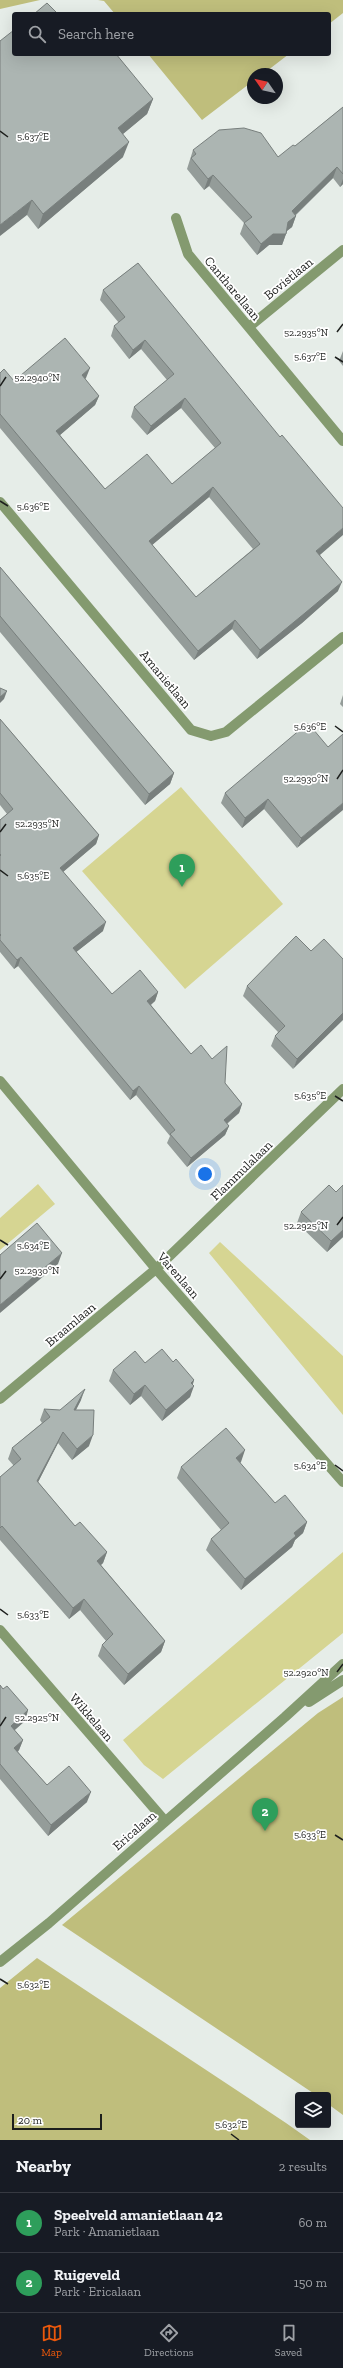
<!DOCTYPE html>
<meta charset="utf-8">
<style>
body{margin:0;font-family:"Zilla Slab",serif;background:#242831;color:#f1f3f6}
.controls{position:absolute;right:12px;bottom:12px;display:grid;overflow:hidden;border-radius:4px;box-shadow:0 4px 16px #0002}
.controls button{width:36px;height:36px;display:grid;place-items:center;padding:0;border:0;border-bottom:1px solid #363941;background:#171b24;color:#f1f3f6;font:20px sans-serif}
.compass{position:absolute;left:247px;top:68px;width:36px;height:36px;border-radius:50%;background:#171b24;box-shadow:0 4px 16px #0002;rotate:304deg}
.scale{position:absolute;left:12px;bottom:10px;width:90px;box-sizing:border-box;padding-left:4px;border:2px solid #1d1f1d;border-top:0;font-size:11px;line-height:14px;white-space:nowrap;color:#1d1f1d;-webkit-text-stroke:3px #fff;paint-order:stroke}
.you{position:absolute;left:205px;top:1174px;width:14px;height:14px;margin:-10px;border:3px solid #fff;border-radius:50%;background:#1a73e8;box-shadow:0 0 0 6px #1a73e833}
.badge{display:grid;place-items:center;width:26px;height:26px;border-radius:50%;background:#ea580c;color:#fff;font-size:13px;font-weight:700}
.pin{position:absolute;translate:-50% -33px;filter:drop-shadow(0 1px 2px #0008)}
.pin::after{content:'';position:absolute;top:21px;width:14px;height:12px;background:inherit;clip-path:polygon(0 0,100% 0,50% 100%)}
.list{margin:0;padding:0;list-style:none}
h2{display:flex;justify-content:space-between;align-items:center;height:52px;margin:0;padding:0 16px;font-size:17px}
h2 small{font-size:13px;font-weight:400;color:#9ea1a6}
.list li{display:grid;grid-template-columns:26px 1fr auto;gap:12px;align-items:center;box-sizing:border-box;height:60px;padding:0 16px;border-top:1px solid #363941}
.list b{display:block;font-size:15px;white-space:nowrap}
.list p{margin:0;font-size:13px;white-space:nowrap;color:#9ea1a6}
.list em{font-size:13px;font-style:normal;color:#9ea1a6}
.icon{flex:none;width:22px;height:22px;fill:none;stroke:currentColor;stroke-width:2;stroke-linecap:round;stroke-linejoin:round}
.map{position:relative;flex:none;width:343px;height:2140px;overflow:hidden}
.search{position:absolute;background:#171b24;box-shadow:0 4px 16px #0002;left:12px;right:12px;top:12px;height:44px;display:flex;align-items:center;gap:10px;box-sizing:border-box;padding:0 14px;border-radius:4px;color:#9ea1a6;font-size:15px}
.sheet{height:172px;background:#171b24}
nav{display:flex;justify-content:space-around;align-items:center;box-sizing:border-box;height:56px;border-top:1px solid #363941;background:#171b24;font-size:11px;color:#9ea1a6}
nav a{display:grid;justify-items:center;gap:2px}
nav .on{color:#ea580c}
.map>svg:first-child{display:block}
</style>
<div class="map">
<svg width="343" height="2140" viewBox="0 0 343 2140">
<rect width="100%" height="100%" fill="#e6ede8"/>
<path fill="#d6d592" d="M181,787L283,904L185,989L82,871Z
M38,1184L55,1204L0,1250V1218Z
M220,1242L343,1356V1415L209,1253Z
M343,1552V1633L163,1779L144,1765L123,1740Z"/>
<path fill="#bfbe7c" d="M0,0H40L0,9Z
M98,0H343V13L329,24V14H115L104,1Z
M148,54H289L263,74H253V81L202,120Z
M343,1697V2115L328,2104V2095H316L62,1925L318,1713Z
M37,1958L286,2123L310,2140H0V1988Z"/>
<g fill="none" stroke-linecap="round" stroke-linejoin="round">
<path stroke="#849a6f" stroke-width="10" d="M176,218L188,254L343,441
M249,327L343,250
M0,502L191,730L211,736L226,732L343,637
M0,1081L156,1269L343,1482
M0,1399L156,1269L343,1089
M0,1630L165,1821
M309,1702L343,1680
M0,1962L49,1923L285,1717L343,1664"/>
</g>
<path fill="#949c99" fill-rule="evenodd" d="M0,41L153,99L147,114L123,134V157L38,229L27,215Z
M343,107V184L340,187L333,178L296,215L292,227L287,231L282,245H269L257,255L240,234L244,223L209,186L204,190L187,169L193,150L278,157L295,146Z
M138,263L320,555L338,591L302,623L257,659L232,629L194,660L0,428V373L14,381L86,378L85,379L99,396L95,405L60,435L105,489L172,484L215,448L181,408L147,435L131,417L134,407L167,380L141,349L129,359L111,336L114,326L119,323L100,300L103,290ZM209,497L253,549L196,597L152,545Z
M343,351V366L339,361Z
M0,567L174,773L170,784L145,805L0,632Z
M343,695V707L340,704Z
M0,719L99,835L96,844L63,872L103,931L76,952L112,994L158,992L155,1001L151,1005L191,1054L225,1083L242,1104L239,1113L227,1124L229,1126L225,1135L187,1167L167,1143L170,1136L136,1095L130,1100L18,966L14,969L0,952V820L7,814L0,805Z
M343,734L297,848L264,809L242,828L221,803L225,793L328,747Z
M311,951L343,959L293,1069L271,1046L275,1036L278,1032L243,996L247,986Z
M343,1185V1237L327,1252L297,1223L301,1212L336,1192Z
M173,1362L194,1380L193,1384L190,1397L162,1421L141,1396L130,1405L109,1381L113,1370L145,1363Z
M81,1400L76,1410L89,1446L72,1460L58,1443L38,1482L75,1526L107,1552L103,1563L101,1565L165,1641L161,1652L124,1685L98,1656L102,1645L106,1641L80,1610L69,1619L0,1540V1477L14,1466L8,1459L12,1448L42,1423L40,1420L44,1409L60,1410Z
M241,1462L240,1463L275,1503L307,1522L303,1533L295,1540L292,1547L241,1590L206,1550L211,1539L221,1530L177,1478L181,1467Z
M0,1685L3,1689L28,1710L25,1721L14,1730L23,1740L19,1750L18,1752L47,1785L87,1802L48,1836L0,1779Z"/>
<path fill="#787f7d" d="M153,99L147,114L112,143L118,128Z
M129,142L123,157L38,229L43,214Z
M337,167L333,178L293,217L296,216L292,227L284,233L292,211Z
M213,175L209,186L204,190L208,179Z
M343,179V184L340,187Z
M32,200L27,215L0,236V225Z
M273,234H286L282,245H269L257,255L261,244Z
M145,340L141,349L129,359L133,350Z
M90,368L86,378L78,384L82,375Z
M99,396L95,405L53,441L56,431Z
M185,398L181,408L147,435L151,426Z
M213,487L209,497L145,551L149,541Z
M343,528V535L313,561L316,551Z
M342,582L338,591L302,623L257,659L260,650Z
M235,620L232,629L194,660L198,651Z
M7,691L4,699L0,703V697Z
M174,773L170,784L145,805L149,794Z
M268,799L264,809L242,828L245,818Z
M343,803V810L297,848L301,838Z
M99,835L96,844L57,877L60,868Z
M106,922L103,931L70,957L73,948Z
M21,957L18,966L14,969L17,960Z
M158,992L155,1001L144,1010L147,1001Z
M343,1013V1020L293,1069L297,1059Z
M139,1086L136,1095L130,1100L133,1091Z
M242,1104L239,1113L220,1129L224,1120Z
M229,1126L225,1135L187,1167L191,1158Z
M343,1230V1237L327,1252L331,1241Z
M62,1253L58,1264L0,1313V1305Z
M194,1380L191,1389L194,1386L190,1397L162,1421L166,1410Z
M145,1385L141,1396L130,1405L134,1394Z
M85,1389L81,1400L70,1421L74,1410Z
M63,1432L58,1443L33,1492L37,1481Z
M93,1435L89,1446L72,1460L77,1449Z
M245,1450L241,1462L232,1469L236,1458Z
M307,1522L303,1533L295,1540L292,1547L241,1590L245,1579L294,1533Z
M107,1552L103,1563L93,1572L97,1561Z
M84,1599L80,1610L69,1619L73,1608Z
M165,1641L161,1652L124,1685L128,1674Z
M28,1710L25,1721L7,1737L11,1726Z
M23,1740L19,1750L10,1758L14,1748Z
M91,1792L87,1802L48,1836L51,1825Z"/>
<path fill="#acb5b2" stroke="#787f7d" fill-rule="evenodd" d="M47,3L58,14H34Z
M14,30V54H116L153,99L118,128L129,142L43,214L32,200L0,225V41Z
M343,107V174L337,167L292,211L296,216L288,222L286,234H273L261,244L244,223L252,217L213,175L208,179L191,158L196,154L193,150L219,130L244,128L261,133L278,157L293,145L295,146Z
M138,263L280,437L282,435L343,508V528L316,551L342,582L305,613L260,650L235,620L198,651L0,414V373L4,369L14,381L65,338L90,368L82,375L99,396L56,431L105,489L147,454L172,484L221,443L185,398L151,426L134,407L174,374L145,340L133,350L114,326L125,317L103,290ZM213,487L260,544L196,597L149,541Z
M0,567L174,773L149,794L0,616Z
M0,688L7,691L0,697Z
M0,719L99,835L60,868L106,922L73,948L112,994L140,970L158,992L147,1001L191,1054L201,1045L212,1059L227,1046L225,1083L242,1104L224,1120L229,1126L191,1158L170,1134L175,1130L139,1086L133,1091L21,957L17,960L0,940V936L1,935L0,934V856L1,855L0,854V820L13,809L0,793Z
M308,723L328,747L343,734V803L301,838L268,799L245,818L225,793Z
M296,936L311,951L324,939L343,959V1013L297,1059L275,1036L285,1026L247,986Z
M329,1185L336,1192L343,1185V1230L331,1241L301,1212Z
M37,1223L62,1253L0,1305V1255Z
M162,1349L173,1362L176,1359L194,1380L191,1383L194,1386L166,1410L145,1385L134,1394L113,1370L135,1351L145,1363Z
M85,1389L74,1410H94L93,1435L77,1449L63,1432L37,1481L75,1526L80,1522L107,1552L97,1561L165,1641L128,1674L102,1645L113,1634L84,1599L73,1608L2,1526L0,1528V1477L21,1459L12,1448L50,1417L44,1409L60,1410Z
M226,1428L245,1450L236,1458L275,1503L285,1495L307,1522L294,1533L296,1536L245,1579L211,1539L229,1523L181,1467Z
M0,1685L3,1689L7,1686L28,1710L11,1726L23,1740L14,1748L47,1785L69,1766L91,1792L51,1825L0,1764Z"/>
<path fill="none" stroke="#1d1f1d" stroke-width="1.5" d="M0,131L8,137M337,332L343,324M335,357L343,362M0,386L6,377M0,501L8,506M335,726L343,732M337,779L343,770M0,832L6,824M0,870L8,876M335,1096L343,1101M337,1225L343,1217M0,1240L8,1245M0,1279L6,1271M335,1465L343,1471M0,1609L8,1615M337,1672L343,1664M0,1726L6,1717M335,1835L343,1840M0,1979L8,1984M231,2134L239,2140"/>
<g text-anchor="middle" stroke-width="3.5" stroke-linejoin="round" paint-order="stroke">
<g font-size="13" fill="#1d1f1d" stroke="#fff">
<text transform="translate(288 278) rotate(-39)" y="5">Bovistlaan</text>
<text transform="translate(233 288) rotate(50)" y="5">Cantharellaan</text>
<text transform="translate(166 679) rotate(50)" y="5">Amanietlaan</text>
<text transform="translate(241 1170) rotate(-44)" y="5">Flammulalaan</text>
<text transform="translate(179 1275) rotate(49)" y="5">Varenlaan</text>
<text transform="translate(70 1324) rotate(-40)" y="5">Braamlaan</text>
<text transform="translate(92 1717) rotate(49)" y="5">Wikkelaan</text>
<text transform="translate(134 1830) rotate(-41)" y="5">Ericalaan</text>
</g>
</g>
<g font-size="10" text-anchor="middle" fill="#1d1f1d" stroke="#fff" stroke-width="3.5" stroke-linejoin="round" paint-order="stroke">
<text x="33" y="140">5.637°E</text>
<text x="306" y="336">52.2935°N</text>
<text x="310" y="360">5.637°E</text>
<text x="37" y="381">52.2940°N</text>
<text x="33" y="510">5.636°E</text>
<text x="310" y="730">5.636°E</text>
<text x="306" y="782">52.2930°N</text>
<text x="37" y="827">52.2935°N</text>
<text x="33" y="879">5.635°E</text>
<text x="310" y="1099">5.635°E</text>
<text x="306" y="1229">52.2925°N</text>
<text x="33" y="1249">5.634°E</text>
<text x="37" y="1274">52.2930°N</text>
<text x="310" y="1469">5.634°E</text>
<text x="33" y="1618">5.633°E</text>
<text x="306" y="1676">52.2920°N</text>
<text x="37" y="1721">52.2925°N</text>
<text x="310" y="1838">5.633°E</text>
<text x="33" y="1988">5.632°E</text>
<text x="231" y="2128">5.632°E</text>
</g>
</svg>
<div class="controls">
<button><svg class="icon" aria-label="layers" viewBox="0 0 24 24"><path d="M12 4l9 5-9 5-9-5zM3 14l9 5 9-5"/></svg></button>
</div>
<svg class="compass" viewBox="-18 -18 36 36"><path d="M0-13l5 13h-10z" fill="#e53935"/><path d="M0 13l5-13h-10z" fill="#9ea1a6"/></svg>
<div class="scale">20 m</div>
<div class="you"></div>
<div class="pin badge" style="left:182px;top:887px;background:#2e9e5b">1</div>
<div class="pin badge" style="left:265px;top:1831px;background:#2e9e5b">2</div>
<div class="search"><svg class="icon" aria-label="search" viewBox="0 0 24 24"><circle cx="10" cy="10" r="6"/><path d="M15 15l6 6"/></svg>Search here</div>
</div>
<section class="sheet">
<h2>Nearby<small>2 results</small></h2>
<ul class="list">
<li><span class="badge" style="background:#2e9e5b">1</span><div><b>Speelveld amanietlaan 42</b><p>Park · Amanietlaan</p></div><em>60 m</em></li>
<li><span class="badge" style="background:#2e9e5b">2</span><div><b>Ruigeveld</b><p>Park · Ericalaan</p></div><em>150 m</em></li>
</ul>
</section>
<nav>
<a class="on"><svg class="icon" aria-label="map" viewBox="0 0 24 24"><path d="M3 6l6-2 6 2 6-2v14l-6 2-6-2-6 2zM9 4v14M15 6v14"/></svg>Map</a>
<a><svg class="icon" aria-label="directions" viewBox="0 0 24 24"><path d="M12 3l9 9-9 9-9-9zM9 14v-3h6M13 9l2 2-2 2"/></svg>Directions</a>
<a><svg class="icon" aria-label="saved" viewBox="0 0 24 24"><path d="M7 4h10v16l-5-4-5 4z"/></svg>Saved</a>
</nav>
